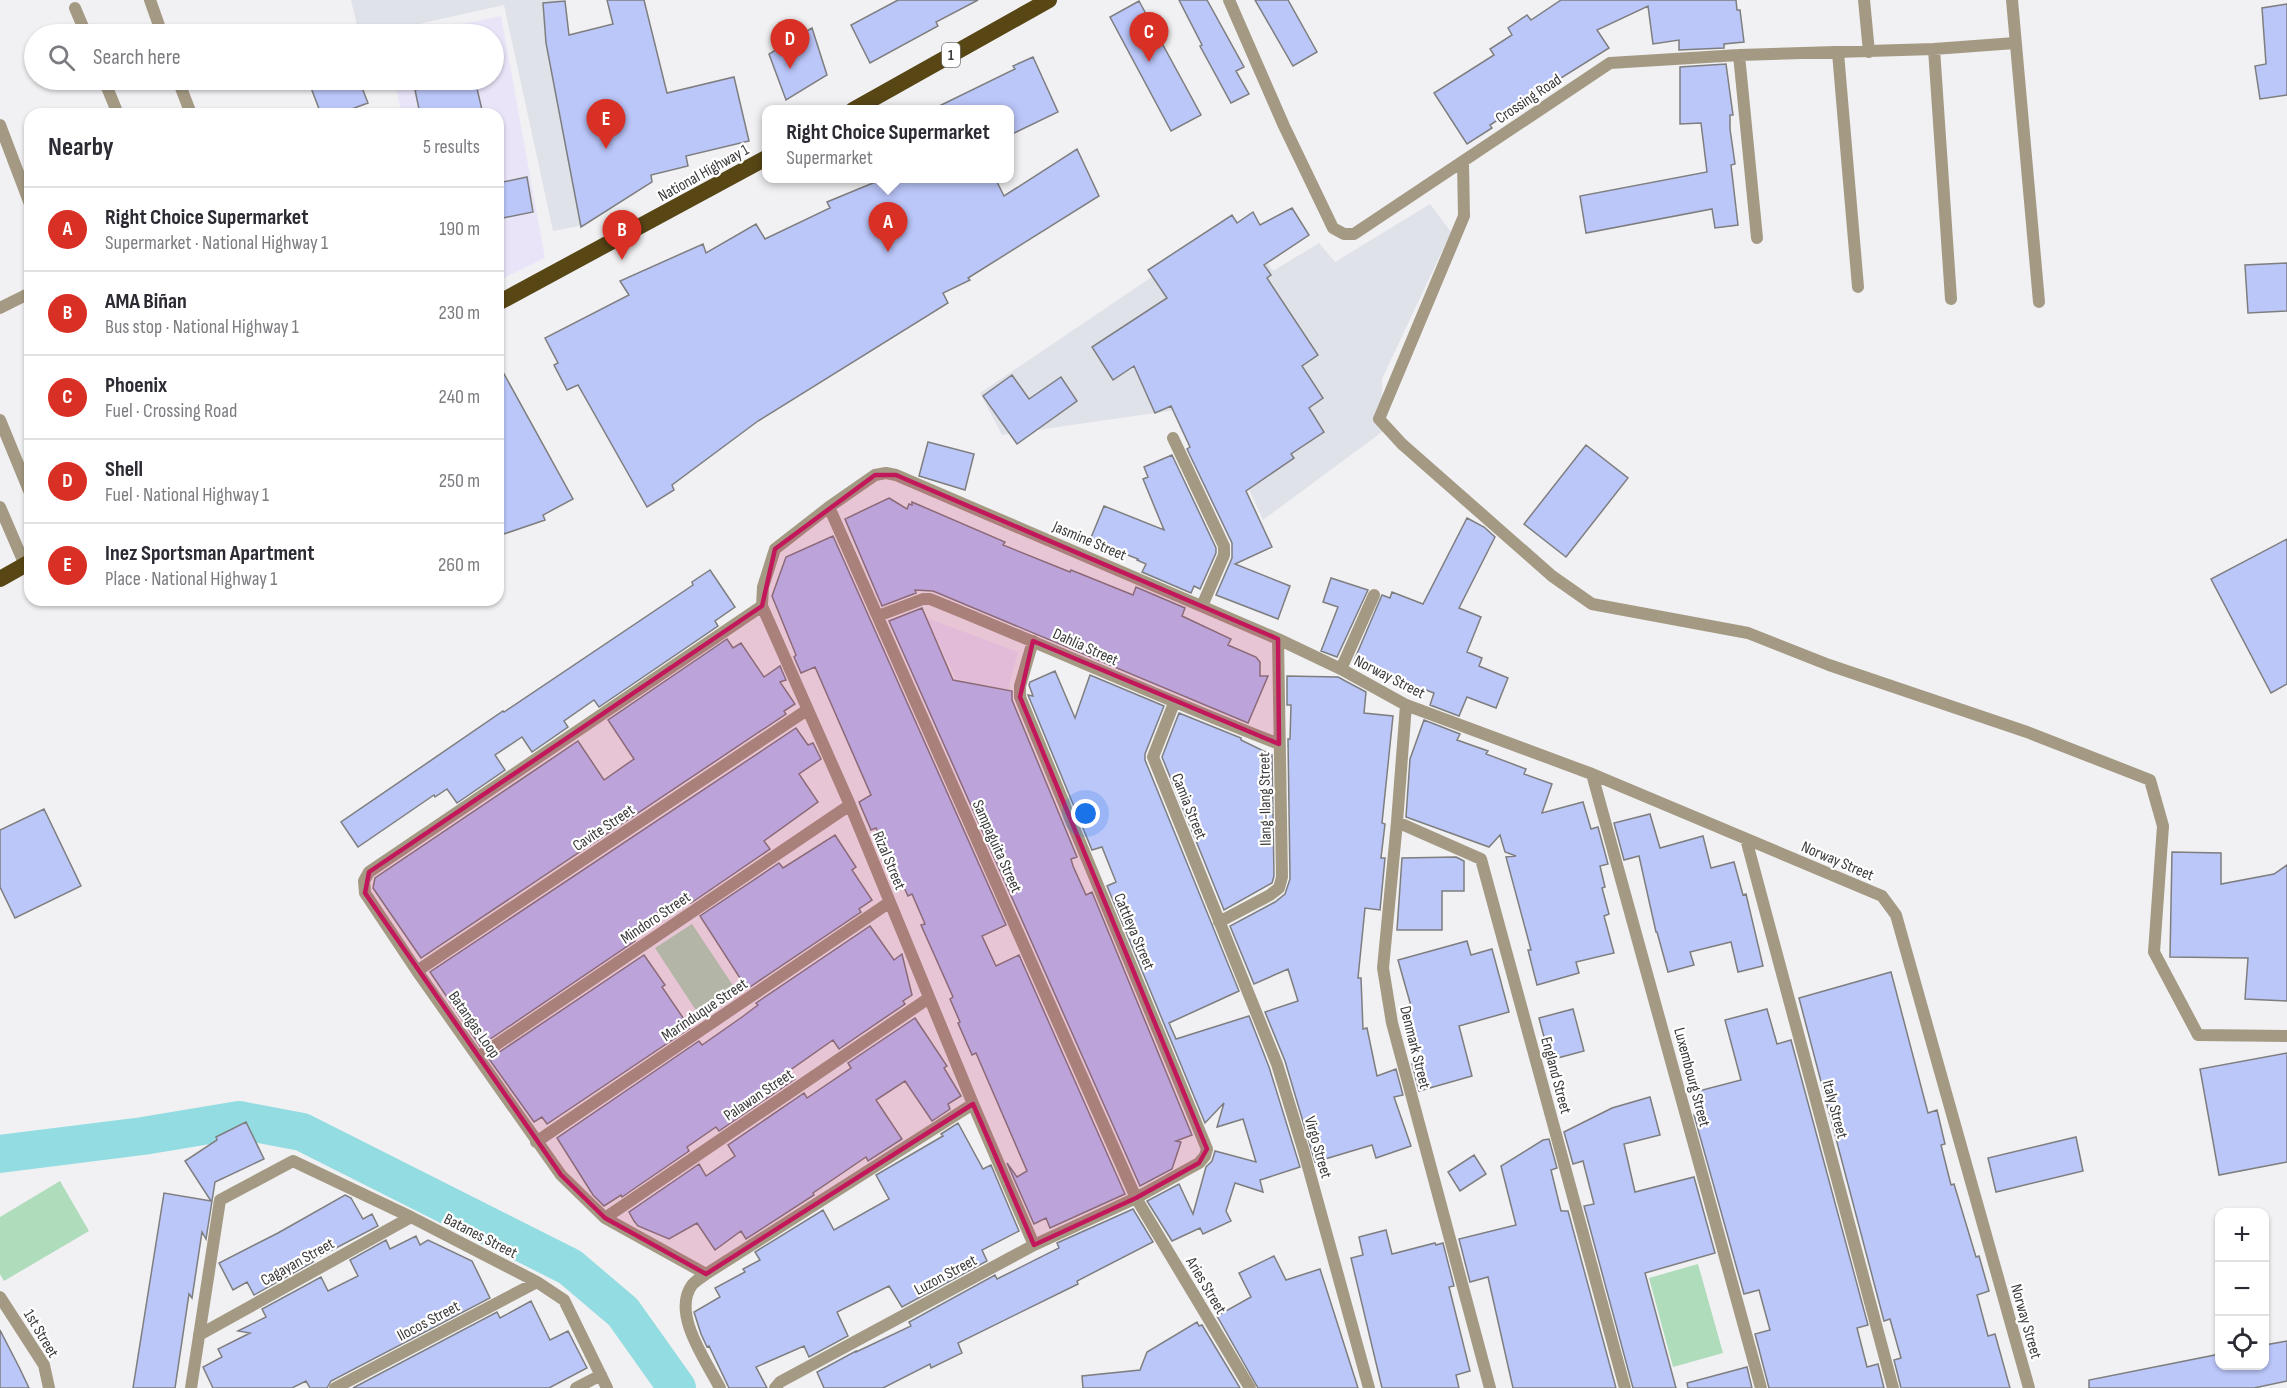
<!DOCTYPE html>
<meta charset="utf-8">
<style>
body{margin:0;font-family:"Sofia Sans Condensed",sans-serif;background:#f7f7f7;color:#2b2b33}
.controls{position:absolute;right:18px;bottom:18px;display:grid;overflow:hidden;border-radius:12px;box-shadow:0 2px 4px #0004}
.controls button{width:54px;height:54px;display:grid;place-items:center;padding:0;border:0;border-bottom:2px solid #e1e1e2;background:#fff;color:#2b2b33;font:30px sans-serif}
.you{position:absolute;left:1086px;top:814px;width:21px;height:21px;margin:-15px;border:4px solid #fff;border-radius:50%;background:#1a73e8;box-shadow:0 0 0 9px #1a73e833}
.badge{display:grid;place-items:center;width:39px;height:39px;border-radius:50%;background:#d93025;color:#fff;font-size:20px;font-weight:700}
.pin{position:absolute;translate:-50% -50px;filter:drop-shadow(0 2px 3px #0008)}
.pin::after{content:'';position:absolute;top:32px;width:21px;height:18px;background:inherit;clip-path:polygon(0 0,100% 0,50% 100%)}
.popup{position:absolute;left:762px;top:105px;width:252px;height:78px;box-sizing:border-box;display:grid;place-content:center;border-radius:12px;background:#fff;filter:drop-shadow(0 2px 4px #0005);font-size:20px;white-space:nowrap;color:#7c7c81}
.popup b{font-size:22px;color:#2b2b33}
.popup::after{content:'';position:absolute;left:50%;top:100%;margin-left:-12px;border:12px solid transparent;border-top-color:#fff}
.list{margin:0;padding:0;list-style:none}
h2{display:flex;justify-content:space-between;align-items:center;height:78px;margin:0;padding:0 24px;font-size:26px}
h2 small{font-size:20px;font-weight:400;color:#7c7c81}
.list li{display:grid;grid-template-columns:39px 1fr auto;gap:18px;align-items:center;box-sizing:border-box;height:84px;padding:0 24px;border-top:2px solid #e1e1e2}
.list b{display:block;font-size:22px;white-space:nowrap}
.list p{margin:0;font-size:20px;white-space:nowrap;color:#7c7c81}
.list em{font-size:20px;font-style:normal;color:#7c7c81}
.icon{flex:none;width:33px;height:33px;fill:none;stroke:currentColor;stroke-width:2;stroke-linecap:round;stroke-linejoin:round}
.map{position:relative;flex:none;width:2287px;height:1388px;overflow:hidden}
.search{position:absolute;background:#fff;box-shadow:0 2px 4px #0004;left:24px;top:24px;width:480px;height:66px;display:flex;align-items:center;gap:15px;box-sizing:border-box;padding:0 21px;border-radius:33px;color:#7c7c81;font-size:22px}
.panel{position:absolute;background:#fff;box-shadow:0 2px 4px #0004;left:24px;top:108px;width:480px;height:498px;border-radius:18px}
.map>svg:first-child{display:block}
</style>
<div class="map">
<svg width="2287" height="1388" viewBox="0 0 2287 1388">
<rect width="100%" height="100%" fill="#f1f1f3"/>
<path fill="#e0e2ea" d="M351,0H561L584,225L553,231L504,5L374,34H359Z
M1430,204L1451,232L1382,379V432L1263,520L1211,405L1002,435L980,393L1236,220L1273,271L1319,243L1335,262Z"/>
<path fill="#eae4f9" d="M501,16L545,258L498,281V114H402L394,80H494V34H414Z
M927,618L1018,652L1008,690L956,679Z"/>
<path fill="#afdcbb" d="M692,924L736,990L699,1015L655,948Z
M60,1181L89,1231L4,1281L0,1274V1217Z
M1698,1264L1723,1353L1673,1367L1649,1278Z"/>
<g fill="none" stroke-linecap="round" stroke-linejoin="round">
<path stroke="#93dde2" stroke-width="38" d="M0,1154L143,1136L239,1120L302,1132L570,1267L623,1312L677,1388"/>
</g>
<path fill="#bbc6f9" stroke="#7e7e7f" stroke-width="1.5" d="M607,0H644L667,93L734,77L749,141L686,156L688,166L651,175L652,182L581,227L546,43L543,3L565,1L569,35L613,24Z
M898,0H978L936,22L938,26L870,63L851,25Z
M1179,0H1207L1244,67L1236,71L1249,94L1231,103L1200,46L1202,45Z
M1255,0H1288L1317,52L1293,66Z
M1561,0H1736L1737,10H1740L1744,42L1724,44V48L1679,50V40L1653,44L1648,6L1597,30L1609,48L1521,103L1522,104L1490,125L1492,128L1467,144L1434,93L1494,55L1490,49L1512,35L1508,28L1527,15L1531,20Z
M1139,1L1201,115L1171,131L1110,17Z
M2287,4V95L2260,99L2255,66L2266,64L2262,8Z
M812,28L827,75L786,100L769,54Z
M1033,57L1058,112L1010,135V110H931L1015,69L1013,66Z
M1726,64L1733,115H1730V129L1735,164L1731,165L1738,225L1715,228L1712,209L1586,233L1580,196L1707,172L1701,123L1680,124V67Z
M308,80H359L368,103L338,114H321Z
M462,80H475L483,114H420L415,90Z
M1077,149L1099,196L968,278L970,280L943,293L948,303L758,421L672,485L674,490L647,507L578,385L567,390L554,365L558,363L545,338L629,295L620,281L703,244L706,253L756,224L765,239L830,208L827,202L885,178H995L1004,196Z
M527,177L533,212L498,219V183Z
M1292,208L1309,235L1264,265L1271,275L1267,278L1318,355L1302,366L1323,398L1309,408L1324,432L1291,454L1294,458L1246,491L1272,547L1235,564L1290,586L1278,619L1216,595L1232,558V543L1187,449L1190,447L1171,406L1155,413L1134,366L1113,380L1092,347L1167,298L1148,270L1232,215L1237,223L1253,212L1260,225Z
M2287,263V311L2248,313L2245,265Z
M498,363L573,499L543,515L545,520L498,536Z
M1012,375L1029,399L1061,377L1077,401L1017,444L983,396Z
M928,442L974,454L965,490L919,476Z
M1586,445L1628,478L1566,557L1524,524Z
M1172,455L1216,548V553L1200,589L1194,586L1191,593L1142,572L1146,564L1137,560L1138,559L1090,540L1104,506L1164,530L1143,479L1148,477L1144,467Z
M889,498L907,509L909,504L912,505V502L1005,542L1003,545L1070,572L1071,570L1133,595L1136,587L1185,608L1182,616L1231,639L1228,645L1256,657L1260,662V676H1268L1248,723L933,591L915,590L916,593L882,606L845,519Z
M1467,518L1484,527L1495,537L1459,608L1481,617L1467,652L1482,658L1479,666L1508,678L1496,708L1467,697L1459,716L1430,705L1434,693L1353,663L1382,595L1390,598L1392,592L1423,604Z
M833,536L1006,925L982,936L996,966L1019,955L1125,1194L1050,1228L1046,1218L1034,1224L1007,1163L1017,1177L1027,1171L976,1053L972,1055L958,1023L960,1022L950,999L953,997L921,925L925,924L912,894L908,896L876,828L871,830L859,802L871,795L815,667L801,673L794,657L796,655L772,596L786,557Z
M2287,539V684L2271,693L2211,579Z
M710,570L735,607L715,621L718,626L599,707L594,700L564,721L568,727L532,752L522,737L495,755L505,770L457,803L447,789L435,797L434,795L358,847L341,822L503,711L504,712L693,585L692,582Z
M1331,578L1368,590L1337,657L1321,651L1338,607L1323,602Z
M922,608L953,680L1012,691V700L1077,857L1071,859L1073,866L1086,895L1092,892L1192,1135L1176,1141L1181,1142L1172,1169L1140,1186L889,621Z
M727,639L733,648L741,643L764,677L780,666L786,680L780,682L795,704L784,711L786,714L421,958L373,888L375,878L578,741L604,780L634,759L608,720Z
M1055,671L1075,718L1090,675L1164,706L1145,754V760L1239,991L1169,1023L1176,1039L1249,1016L1269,1067L1300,1167L1260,1180L1263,1192L1235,1183L1226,1211L1231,1221L1203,1234L1200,1228L1172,1241L1147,1201L1179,1184L1193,1214L1206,1167L1212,1161L1215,1151L1256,1162L1243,1119L1217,1127L1224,1103L1205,1123L1107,886L1116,882L1102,847L1092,850L1028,695L1033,696L1029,685L1030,682Z
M1287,676L1338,677L1366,692L1364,713L1393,716L1382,823L1385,824L1381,858H1385L1380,910L1365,908L1358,978H1361L1363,1029L1367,1028L1377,1076L1396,1069L1403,1095L1394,1097L1411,1146L1376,1158L1372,1145L1315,1162L1285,1061L1265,1012L1298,1001L1288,969L1254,984L1230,926L1275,902L1285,894L1290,879L1288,739H1290L1291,705H1287Z
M1179,713L1241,738V740L1272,755L1274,876L1272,883L1224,910L1162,757Z
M1424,720L1460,734L1457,740L1488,751L1486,754L1526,769L1524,774L1552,784L1542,813L1583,802L1591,829L1598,827L1608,864L1600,866L1605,887L1602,888L1609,914L1604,916L1614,953L1576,962L1579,973L1537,985L1528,950H1531L1506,857L1516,856L1505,852L1500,835L1489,847L1406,817L1410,759Z
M796,728L808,745L813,743L821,759L799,774L818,802L764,841L770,849L691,903L685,893L629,933L635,941L480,1046L430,972Z
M44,809L81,886L15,918L0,887V830Z
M1650,814L1660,848L1703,836L1711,868L1734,862L1743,895L1746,894L1763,966L1738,972L1731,942L1690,952L1694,965L1668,972L1657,932H1656L1639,856L1624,860L1614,823Z
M835,835L856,867L852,870L872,900L859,909L861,912L747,989L700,916L779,863L783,868Z
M2172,852L2221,853V884L2274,874L2287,865V1001L2245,999L2248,958L2170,957Z
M1456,857L1464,861V891H1442V930H1397L1402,858Z
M870,926L894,960L902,954L912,995L903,1001L905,1004L839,1049L833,1040L789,1071L795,1079L719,1131L716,1127L687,1147L689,1151L622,1197L621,1195L604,1206L593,1195L557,1138L699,1041L702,1045L742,1017L758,1005L756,1003Z
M1467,941L1471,955L1492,949L1509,1012L1459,1026L1472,1076L1419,1091L1412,1064L1414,1063L1411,1053L1414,1052L1402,1008L1411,1006L1398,960Z
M644,955L665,985L662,987L690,1028L547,1124L542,1117L534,1122L489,1059Z
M1891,972L1928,1113L1937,1110L1945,1144L1941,1145L1951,1185L1954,1184L1976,1257L1979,1256L1989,1291L1977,1295L1988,1336L1995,1334L2010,1388H1901L1894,1360L1901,1358L1890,1319L1884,1321L1799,998Z
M1573,1009L1584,1051L1550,1060L1539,1018Z
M1767,1009L1777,1044L1791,1040L1868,1325L1857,1328L1867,1367L1878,1364L1884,1388H1769L1755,1334L1770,1330L1759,1290L1744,1294L1694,1115L1697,1114L1691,1093L1741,1080L1725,1020Z
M915,1018L947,1066L944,1068L961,1096L948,1104L950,1109L932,1121L905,1081L876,1100L902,1139L868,1161L866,1157L813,1193L814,1195L746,1239L741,1231L715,1250L697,1223L669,1239L638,1226L634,1221L629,1212L699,1164L706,1176L735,1156L728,1145L804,1093L807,1098L851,1068L848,1063Z
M2287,1053V1162L2219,1175L2200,1069Z
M1650,1097L1660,1135L1624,1144L1635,1192L1694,1177L1715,1253L1645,1273L1676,1388H1633L1584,1206L1594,1204L1583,1161L1573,1164L1564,1132L1612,1108Z
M246,1122L264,1159L215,1182L206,1239L202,1232L192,1298L189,1294L175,1388H133L164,1193L211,1201L185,1161L217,1140L216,1137Z
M958,1123L983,1169L991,1165L1019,1231L982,1250L987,1261L902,1307L889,1286L837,1312L848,1336L809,1357L804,1346L756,1367L767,1388H729L709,1346L707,1347L701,1334L694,1312L720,1297L715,1288L745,1272L743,1269L760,1260L755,1252L823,1210L834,1230L889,1199L876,1175L943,1136L941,1134Z
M2076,1137L2083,1171L1996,1192L1988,1158Z
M1549,1139L1557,1168L1551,1170L1561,1211H1568L1616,1388H1513L1488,1277L1470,1282L1459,1239L1516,1225L1501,1166L1543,1140Z
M1474,1155L1486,1174L1460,1191L1448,1172Z
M345,1195L351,1198L363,1219L372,1214L378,1226L313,1260V1262L254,1295L247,1282L233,1290L219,1263L278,1233Z
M1133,1209L1153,1242L1077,1281L1078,1284L958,1343L962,1353L931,1368L930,1364L883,1388H824L817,1372L856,1351V1352L911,1326L909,1322L995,1275L997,1279L1059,1248L1057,1243Z
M1386,1230L1392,1254L1435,1243L1436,1245L1443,1243L1454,1286L1449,1287L1470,1371L1456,1375L1459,1388H1382L1351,1258L1363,1255L1359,1237Z
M416,1236L420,1245L428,1240L472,1261L490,1298L331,1381L327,1388H310L306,1381L292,1388H213L203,1367L222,1357L218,1349L250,1333L238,1331L266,1317L262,1309L321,1277L328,1291L358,1276L350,1260L386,1240L390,1249Z
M1274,1256L1286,1280L1320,1269L1358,1388H1258L1217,1316L1251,1297L1239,1273Z
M531,1301L550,1340L568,1331L587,1368L549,1388H353L497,1312L500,1318Z
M1197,1322L1199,1326L1202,1325L1240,1388H1083L1082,1376L1140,1370L1147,1352Z
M0,1330L19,1367L29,1388H0Z
M2287,1341V1381L2254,1388H2089V1380L2220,1354V1365H2265V1345Z
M1747,1367L1752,1388H1688L1687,1383Z"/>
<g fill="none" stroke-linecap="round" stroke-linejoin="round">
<path stroke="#a49a84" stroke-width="12" d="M150,0L162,34
M1229,0L1284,126L1333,228L1344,234H1354L1610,63L1739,55L1934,49L2015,43
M1864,0L1869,52
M2012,0L2039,302
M75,8L86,34
M1934,49L1951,299
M1838,53L1858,287
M1739,55L1757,238
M104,80L118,114
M178,80L191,114
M0,125L30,204
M1463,162L1464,216L1379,419L1402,444L1552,576L1592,604L1748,633L1829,665L2027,732L2150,780L2163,826L2154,952L2198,1035L2287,1036
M0,308L30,293
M0,420L30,493
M1173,438L1224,546V555L1202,606
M0,507L25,565
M829,507L1136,1198L1250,1388
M762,606L369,872L364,881L365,893L417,971L561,1175L605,1218L706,1274L973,1104
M878,616L923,599H930C1047,646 1162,699 1279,744
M1341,669L1374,595
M1174,703L1153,757L1277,1064L1304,1152L1369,1388
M1406,705L1397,822L1383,968L1392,1023L1490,1388
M1592,774L1761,1388
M1397,822L1481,859L1625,1388
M1746,839L1893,1388
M1219,922L1270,895L1279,888L1282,877L1278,639
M417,971L807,710
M478,1057L850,805
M536,1142L890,902
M605,1218L929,998
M1034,1245L973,1104L850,805L762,606L763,587L775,549L829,507L875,475L886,473L896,475L1278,639L1341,669L1406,705L1592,774L1882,896L1896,915L2029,1388
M706,1274C702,1277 695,1281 692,1285C671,1314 707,1362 720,1388
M0,1297L44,1365L49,1388
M199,1335L411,1217
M191,1388L220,1200L293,1161L411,1217L537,1282L564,1300L607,1388
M335,1388L537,1282
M576,1388L601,1375
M775,1388L780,1382L1034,1245L1136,1198L1199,1163L1205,1156L1207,1149L1020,697V686L1033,641"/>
<path stroke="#584615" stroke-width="16" d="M853,110L1049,0
M498,303L766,158
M0,579L30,562"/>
</g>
<path fill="#c2185b" fill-opacity="0.2" stroke="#c2185b" stroke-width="4.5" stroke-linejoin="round" d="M875,475H896L1278,639L1279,744L1033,641L1020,697L1207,1149L1199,1163L1136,1198L1034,1245L973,1104L706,1274L605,1218L561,1175L365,893L369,872L762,606L775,549Z"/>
<g text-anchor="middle" stroke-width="4.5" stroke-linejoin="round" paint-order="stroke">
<rect fill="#fff" stroke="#757576" stroke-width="1.5" x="942" y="43" width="18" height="24" rx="4.5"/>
<g font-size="15" font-weight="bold" fill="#3a3a3b">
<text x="951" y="60">1</text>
</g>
<g font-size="16" fill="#3a3a3b" stroke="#fff">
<text transform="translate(1528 98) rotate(-34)" y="6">Crossing Road</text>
<text transform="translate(703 172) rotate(-29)" y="6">National Highway 1</text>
<text transform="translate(1090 540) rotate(23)" y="6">Jasmine Street</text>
<text transform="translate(1086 646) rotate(24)" y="6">Dahlia Street</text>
<text transform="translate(1390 676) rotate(27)" y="6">Norway Street</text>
<text transform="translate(1264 799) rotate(-91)" y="6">Ilang-Ilang Street</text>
<text transform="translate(1190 806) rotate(68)" y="6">Camia Street</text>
<text transform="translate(603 827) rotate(-34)" y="6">Cavite Street</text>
<text transform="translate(998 846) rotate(66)" y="6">Sampaguita Street</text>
<text transform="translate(890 860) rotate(67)" y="6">Rizal Street</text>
<text transform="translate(1838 860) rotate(23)" y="6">Norway Street</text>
<text transform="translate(655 917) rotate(-34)" y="6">Mindoro Street</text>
<text transform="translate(1135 931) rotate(67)" y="6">Cattleya Street</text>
<text transform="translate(704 1009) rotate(-34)" y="6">Marinduque Street</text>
<text transform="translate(475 1024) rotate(55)" y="6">Batangas Loop</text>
<text transform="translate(1416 1047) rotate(76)" y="6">Denmark Street</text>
<text transform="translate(1557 1075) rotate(75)" y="6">England Street</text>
<text transform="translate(1693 1077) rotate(75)" y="6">Luxembourg Street</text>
<text transform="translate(758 1094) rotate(-34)" y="6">Palawan Street</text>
<text transform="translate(1836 1109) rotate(75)" y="6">Italy Street</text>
<text transform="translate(1319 1147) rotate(74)" y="6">Virgo Street</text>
<text transform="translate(481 1235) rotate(27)" y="6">Batanes Street</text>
<text transform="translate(297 1261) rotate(-29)" y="6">Cagayan Street</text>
<text transform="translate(945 1274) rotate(-28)" y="6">Luzon Street</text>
<text transform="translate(1207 1285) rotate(59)" y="6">Aries Street</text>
<text transform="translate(428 1320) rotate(-28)" y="6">Ilocos Street</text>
<text transform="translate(2027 1321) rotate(74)" y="6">Norway Street</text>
<text transform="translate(42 1333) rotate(59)" y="6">1st Street</text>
</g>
</g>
</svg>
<div class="controls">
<button>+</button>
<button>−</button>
<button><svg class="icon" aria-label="locate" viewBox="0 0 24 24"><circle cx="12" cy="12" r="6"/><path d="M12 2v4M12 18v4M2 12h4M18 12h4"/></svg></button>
</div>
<div class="you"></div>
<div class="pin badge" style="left:888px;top:252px">A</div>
<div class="popup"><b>Right Choice Supermarket</b>Supermarket</div>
<div class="pin badge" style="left:622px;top:260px">B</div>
<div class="pin badge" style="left:1149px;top:62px">C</div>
<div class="pin badge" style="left:790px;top:69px">D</div>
<div class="pin badge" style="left:606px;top:149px">E</div>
<div class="search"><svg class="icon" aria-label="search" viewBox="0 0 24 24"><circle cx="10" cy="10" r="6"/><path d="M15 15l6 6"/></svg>Search here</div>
<section class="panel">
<h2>Nearby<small>5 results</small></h2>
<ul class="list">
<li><span class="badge">A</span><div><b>Right Choice Supermarket</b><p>Supermarket · National Highway 1</p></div><em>190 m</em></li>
<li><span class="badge">B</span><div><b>AMA Biñan</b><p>Bus stop · National Highway 1</p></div><em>230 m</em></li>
<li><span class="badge">C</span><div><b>Phoenix</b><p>Fuel · Crossing Road</p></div><em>240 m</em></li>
<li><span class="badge">D</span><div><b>Shell</b><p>Fuel · National Highway 1</p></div><em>250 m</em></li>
<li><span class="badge">E</span><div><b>Inez Sportsman Apartment</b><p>Place · National Highway 1</p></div><em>260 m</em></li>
</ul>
</section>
</div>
